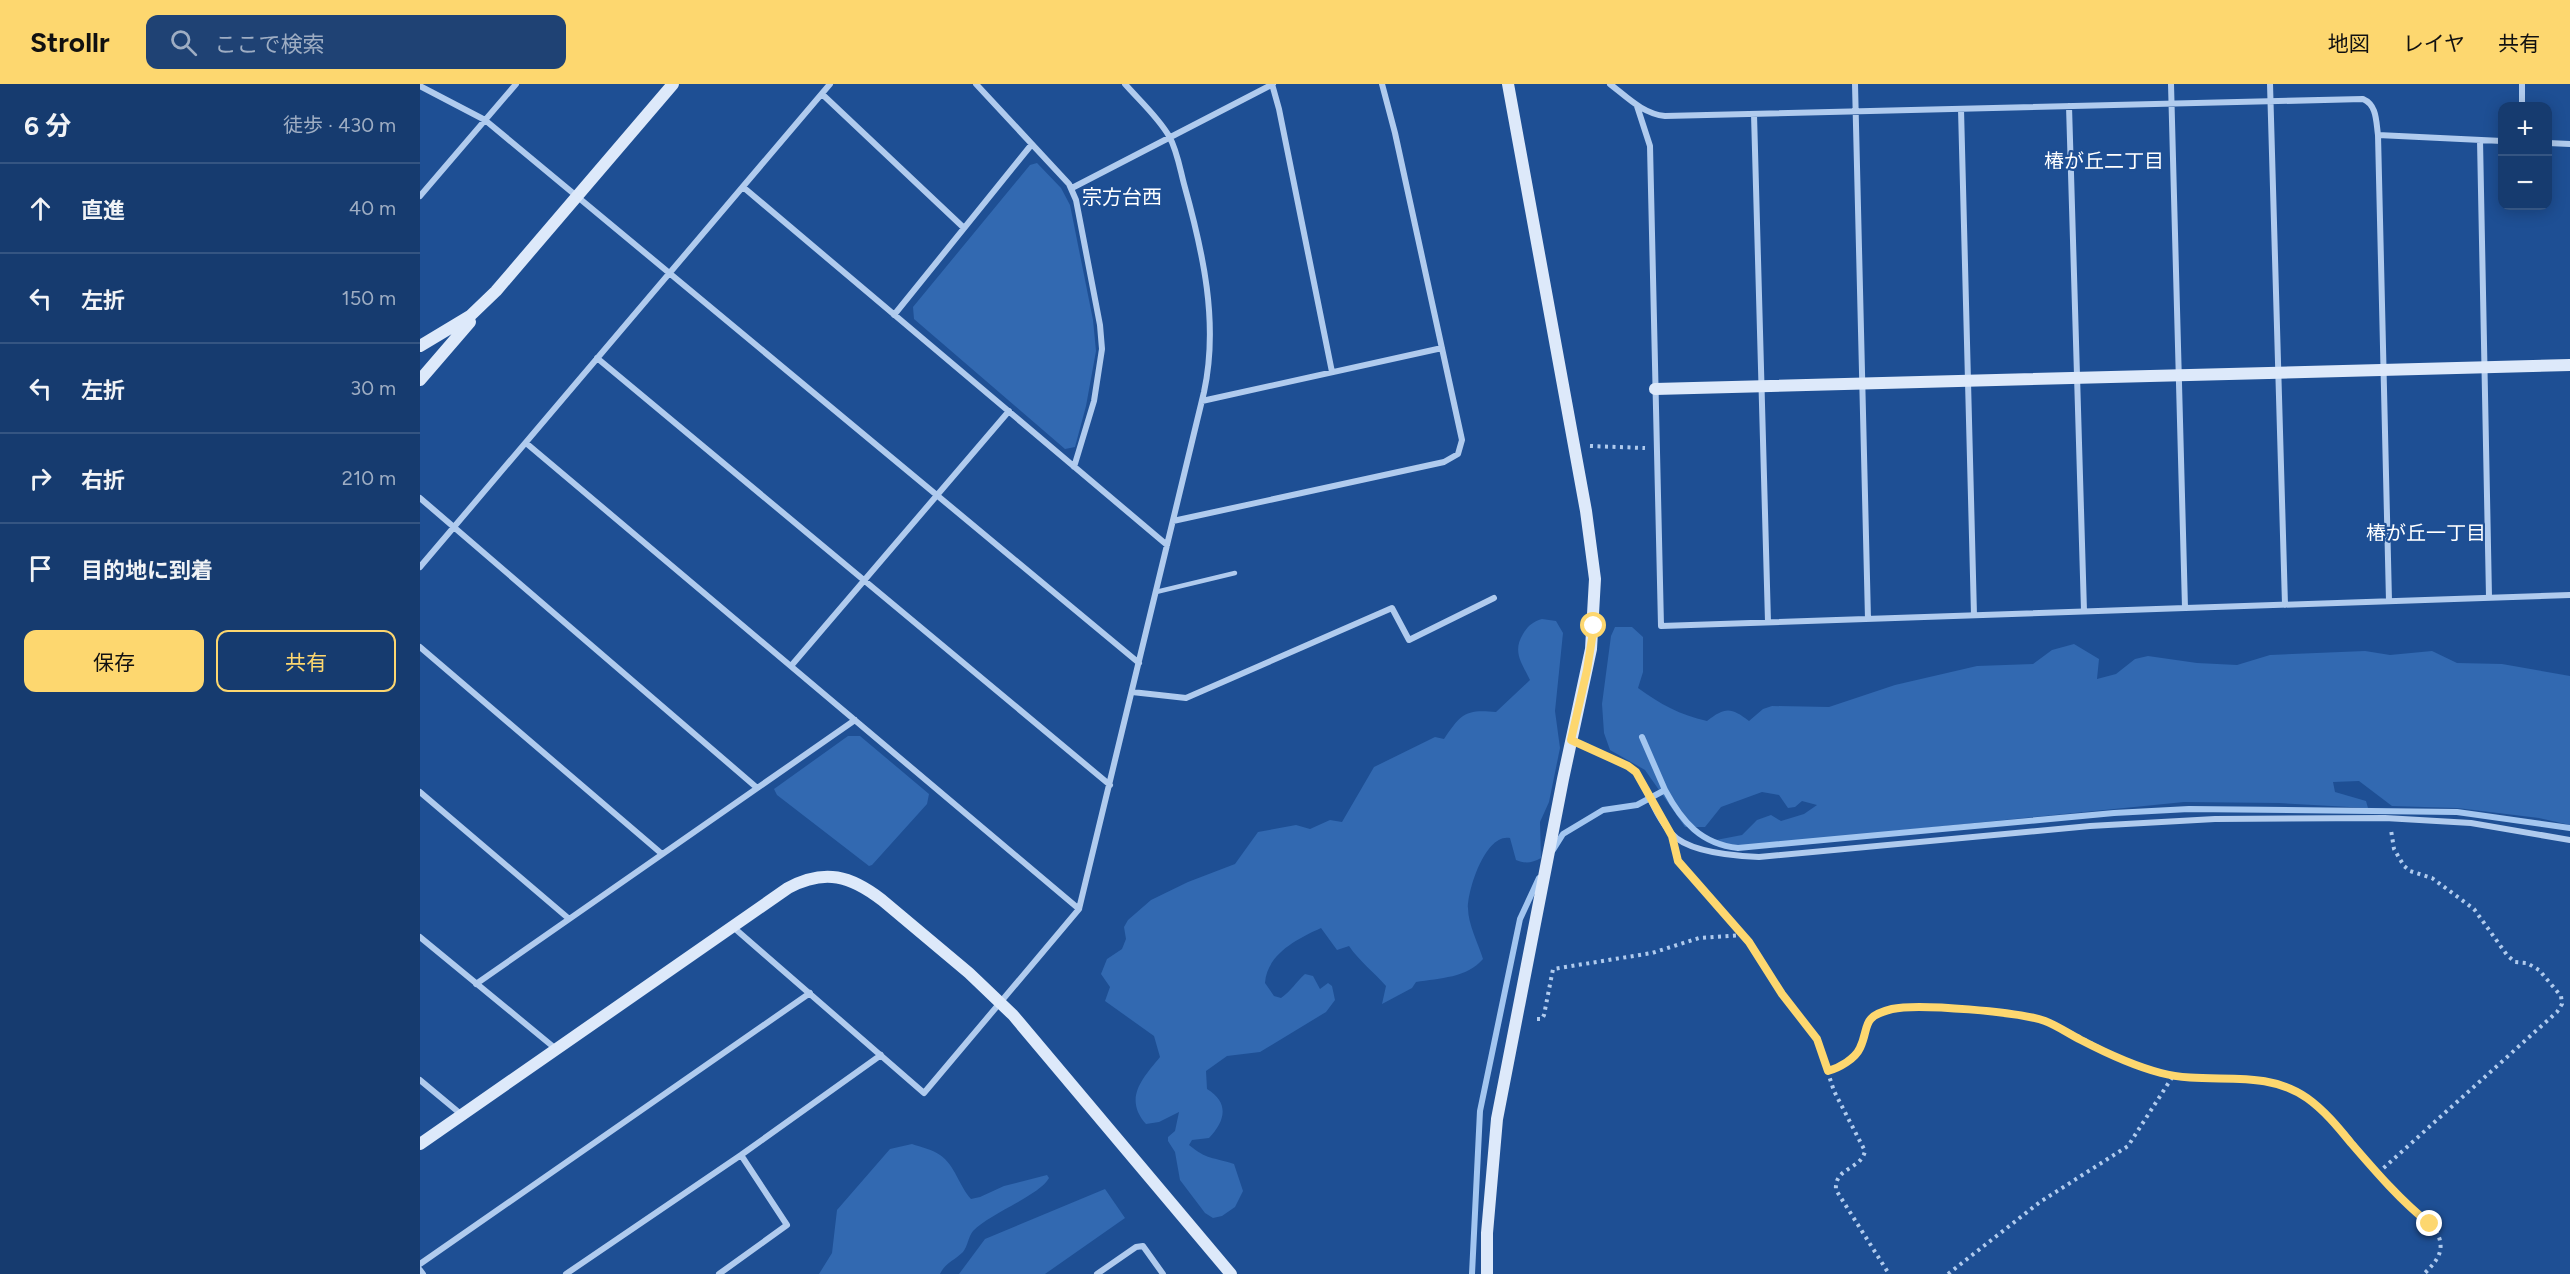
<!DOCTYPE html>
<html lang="ja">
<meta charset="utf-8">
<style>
body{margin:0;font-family:Figtree,"Noto Sans JP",sans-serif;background:#1f4274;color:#f1f3f6}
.controls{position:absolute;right:18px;top:18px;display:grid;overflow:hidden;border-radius:12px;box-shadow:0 3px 15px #0003}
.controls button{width:54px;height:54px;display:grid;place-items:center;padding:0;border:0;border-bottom:2px solid #355582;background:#163b6f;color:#f1f3f6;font:30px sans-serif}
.stop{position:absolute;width:18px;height:18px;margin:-14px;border:4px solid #fdd76f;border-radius:50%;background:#fff}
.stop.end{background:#fdd76f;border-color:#fff;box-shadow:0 2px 6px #0008}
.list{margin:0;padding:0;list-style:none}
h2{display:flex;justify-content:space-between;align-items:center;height:78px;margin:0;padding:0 24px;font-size:26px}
h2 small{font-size:20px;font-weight:400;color:#9eadc3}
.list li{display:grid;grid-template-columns:39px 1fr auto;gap:18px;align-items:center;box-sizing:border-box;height:90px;padding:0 24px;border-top:2px solid #355582}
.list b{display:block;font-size:22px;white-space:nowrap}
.list em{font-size:20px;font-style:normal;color:#9eadc3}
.actions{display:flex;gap:12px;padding:18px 24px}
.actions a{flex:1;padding:14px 0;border:2px solid #fdd76f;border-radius:12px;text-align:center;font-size:21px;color:#fdd76f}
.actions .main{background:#fdd76f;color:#111}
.icon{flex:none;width:33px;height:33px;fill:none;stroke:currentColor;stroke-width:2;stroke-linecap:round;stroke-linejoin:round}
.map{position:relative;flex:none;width:2150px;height:1190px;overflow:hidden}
header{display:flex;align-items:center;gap:36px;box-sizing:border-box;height:84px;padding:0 30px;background:#fdd76f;color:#111}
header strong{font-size:28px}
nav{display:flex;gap:33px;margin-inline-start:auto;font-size:21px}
.search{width:420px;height:54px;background:#1f4274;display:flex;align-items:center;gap:15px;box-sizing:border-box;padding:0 21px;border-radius:12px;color:#9eadc3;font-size:22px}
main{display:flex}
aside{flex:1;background:#163b6f}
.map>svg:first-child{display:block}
</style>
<header>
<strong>Strollr</strong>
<div class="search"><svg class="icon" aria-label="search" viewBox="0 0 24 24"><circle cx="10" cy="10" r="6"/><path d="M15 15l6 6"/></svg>ここで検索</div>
<nav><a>地図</a><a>レイヤ</a><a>共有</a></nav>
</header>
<main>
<aside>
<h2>6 分<small>徒歩 · 430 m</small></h2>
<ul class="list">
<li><svg class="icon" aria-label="ahead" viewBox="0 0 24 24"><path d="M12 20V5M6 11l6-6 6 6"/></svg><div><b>直進</b></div><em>40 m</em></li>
<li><svg class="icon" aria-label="left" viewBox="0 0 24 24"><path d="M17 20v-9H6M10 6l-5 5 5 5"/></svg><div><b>左折</b></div><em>150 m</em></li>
<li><svg class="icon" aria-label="left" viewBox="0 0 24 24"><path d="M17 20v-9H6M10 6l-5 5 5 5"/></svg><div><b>左折</b></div><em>30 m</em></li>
<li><svg class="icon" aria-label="right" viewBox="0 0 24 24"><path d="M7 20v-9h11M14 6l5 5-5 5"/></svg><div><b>右折</b></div><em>210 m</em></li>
<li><svg class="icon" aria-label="arrive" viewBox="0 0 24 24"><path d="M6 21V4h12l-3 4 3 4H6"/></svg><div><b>目的地に到着</b></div></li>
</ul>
<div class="actions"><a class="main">保存</a><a>共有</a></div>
</aside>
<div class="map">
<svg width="2150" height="1190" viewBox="0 0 2150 1190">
<rect width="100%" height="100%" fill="#1e4f94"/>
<path fill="#3269b1" d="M617,79L641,104L650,121L673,236L676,267L666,322L655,363L645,365L494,235L493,223L610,81Z
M1122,535L1136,537L1143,549L1135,627L1140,664L1129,718L1120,738L1121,774C1112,779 1105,780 1096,776L1090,754C1066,749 1048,804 1048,824C1048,840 1058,859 1063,875C1047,894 1020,894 996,898L992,904L962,920L966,902C954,888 939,877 929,862L917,866L901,844C877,855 847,870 845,899L854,912L861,914C871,907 876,898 885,890L893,892L900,905L908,899L912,902L915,916L906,928L840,968L807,972L786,987L787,1005C810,1019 805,1037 789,1054L772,1056L769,1061C787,1076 793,1073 814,1080L823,1107L815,1123L802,1132L793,1134L785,1129L760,1096L755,1068L748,1057V1053L755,1047L759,1028L739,1038L726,1040C703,1014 723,994 740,973L734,952L685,917L690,903L681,890L687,875L702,865L706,855L704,843L708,836L731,816L768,798L815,780L838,748L876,741L890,745L910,736L922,738L954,683L1015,653L1024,655C1041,630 1045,625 1076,628L1110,596C1102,579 1092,568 1103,550C1108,542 1112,538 1122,535Z
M1195,543H1212L1223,553V588L1218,604C1240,620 1260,631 1287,637C1305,623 1311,623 1329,637L1343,625L1352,622L1409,623L1475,601L1557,582L1613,580L1632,566L1654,560L1679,575L1677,595L1696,590L1715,575L1728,572L1777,579L1817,581L1850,571L1945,567L1970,571L2012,567L2037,579L2082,580L2150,592V741L2119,734L2037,724L1972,722L1939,697L1913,698L1915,708L1946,717L1948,724L1859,719L1764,718L1305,764L1294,761L1296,756L1322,751L1337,736L1351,731L1361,737L1384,730L1397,721L1382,717L1375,723L1368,724L1359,711L1342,708L1301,723L1285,743H1265L1225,686L1190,666L1184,649L1182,620L1191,552Z
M428,652H440L509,710L507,720L452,781L449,782L357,711L354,705Z
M492,1060C501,1063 513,1066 520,1071C535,1081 539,1102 551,1115L560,1113L584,1102L627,1091L629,1094C620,1111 569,1130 553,1147C548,1153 548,1162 543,1168C535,1176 525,1179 520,1190H399L412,1169L417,1126L470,1065Z
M685,1105L705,1134L625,1190H539L565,1155Z"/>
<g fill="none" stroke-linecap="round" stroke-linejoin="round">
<path stroke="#a3c6f0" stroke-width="6" d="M1245,706C1262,738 1281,760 1318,764L1694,729L1769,725L2037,728L2150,744
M1133,766L1143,750L1183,726L1217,721L1245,706L1222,653
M1052,1190L1060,1027L1100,835L1119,794"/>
<path stroke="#b0cbee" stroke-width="4" stroke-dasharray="3 4.5" stroke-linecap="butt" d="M1170,362L1225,364
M1256,767L1259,777L1265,785L1329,858L1362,911L1397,955L1414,1007L1445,1067C1441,1086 1414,1083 1416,1106L1469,1190
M1117,935H1122L1124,931L1133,885L1232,869L1279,854L1323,851
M1408,987C1419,984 1435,975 1440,964C1450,943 1440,933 1471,925C1500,919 1607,928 1633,940C1670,957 1704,980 1744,990C1792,1001 1842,985 1886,1013C1916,1033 1939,1068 1963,1095C1979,1113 1998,1128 2015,1145C2027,1165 2018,1176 2004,1190
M1958,1089L2137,928L2142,920L2141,912L2119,886L2107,879L2095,878L2087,871L2054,825L2012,794L1990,787L1984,782L1974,765L1971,746
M1528,1190L1620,1118L1708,1062L1753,992"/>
<path stroke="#b0cbee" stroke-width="4.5" d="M736,508L815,489"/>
<path stroke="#b0cbee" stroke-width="6" d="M556,0L649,100L656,116L680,241L682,265L674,317L654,383
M852,0L859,25L912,288
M1190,0C1207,13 1223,30 1245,32L1943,15C1957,21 1956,37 1958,51L1969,517
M1435,0L1448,535
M1751,0L1765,524
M1850,0L1865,521
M2102,0V22
M0,2L65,36L719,579
M402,10L544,144
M1217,22L1230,62L1241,542L2150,511
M1649,22L1664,527
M1541,25L1554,531
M1334,30L1348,538
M1958,51L2082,57
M2060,56L2069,513
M2128,59L2150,60
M323,103L747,461
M652,104L853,0
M0,112L96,0
M474,231L612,60
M177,274L690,701
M782,317L1022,264
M106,359L659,825
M0,414L336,703
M753,437L1024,378L1038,370L1042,356L975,49L962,0
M0,483L410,0
M0,563L242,770
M371,582L589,327
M712,608L766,614L972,524L989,556L1074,514
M1151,656L1208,682L1216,688C1228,707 1236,733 1251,749C1268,769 1315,772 1339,773L1670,742L1795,735L1965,734L2051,739L2150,756
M0,708L148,834
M313,843L504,1009L659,825L784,308C799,239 783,168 764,100C760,85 757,66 749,52C738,33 720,17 705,0
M0,853L136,965
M56,900L435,636
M0,996L42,1031
M0,1180L390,909
M0,1186L3,1190
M146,1190L321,1071L461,971
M299,1190L367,1141L321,1071
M677,1190L716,1163L723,1162L743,1190"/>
<path stroke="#dde9fa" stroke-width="12" d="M0,262L50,232L76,207L253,0
M0,296L50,238
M1235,305L2150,281
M0,1060L368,804C405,784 431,792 462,816L549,889L593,931L811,1190
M1067,1190V1149L1077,1035L1143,695L1171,565L1175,495L1166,427L1088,0"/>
</g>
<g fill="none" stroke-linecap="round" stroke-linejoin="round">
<path stroke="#fdd76f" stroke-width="8" d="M1174,542L1167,586L1151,656L1208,682L1216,688L1252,752L1258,777L1329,858L1362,910L1397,955L1408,987C1419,984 1435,975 1440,964C1450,943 1440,933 1472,925C1498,919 1600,928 1625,937C1638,942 1649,950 1661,956C1686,969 1714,982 1741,989C1790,1002 1843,983 1887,1014C1904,1026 1918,1043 1931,1059C1956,1088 1981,1117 2010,1140"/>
</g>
<g text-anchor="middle" stroke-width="4.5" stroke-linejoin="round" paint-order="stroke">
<g font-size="20" fill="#fff" stroke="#1e4f94">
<text x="1684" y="84">椿が丘二丁目</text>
<text x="702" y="120">宗方台西</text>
<text x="2006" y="456">椿が丘一丁目</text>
</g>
</g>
</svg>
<div class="controls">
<button>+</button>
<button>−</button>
</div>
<div class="stop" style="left:1174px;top:542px"></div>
<div class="stop end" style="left:2010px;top:1140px"></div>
</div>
</main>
